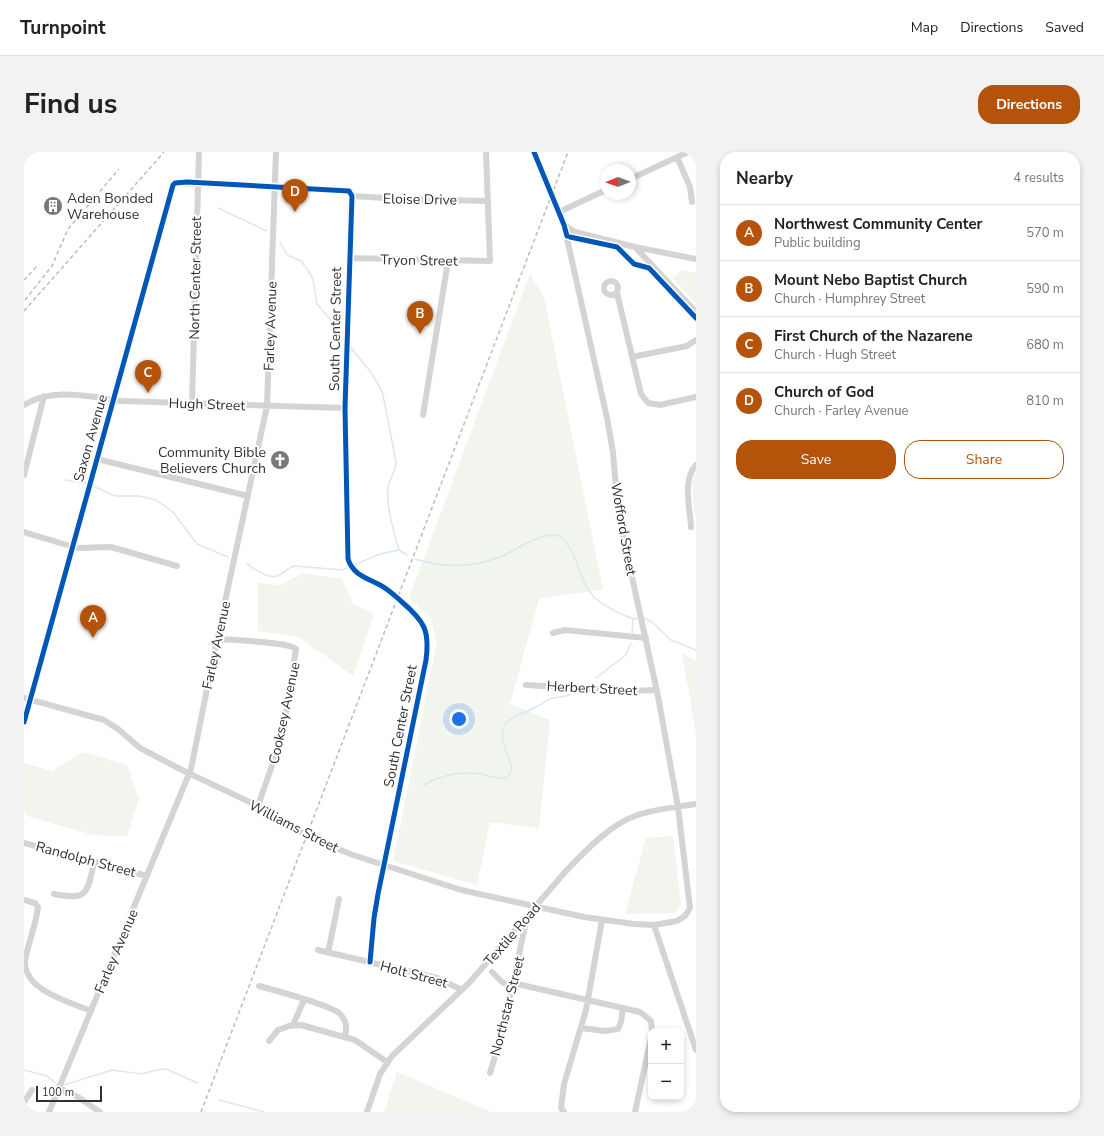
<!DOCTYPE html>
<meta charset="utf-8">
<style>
body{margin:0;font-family:"Nunito Sans",sans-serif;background:#f2f2f2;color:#222}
.controls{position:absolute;right:12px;bottom:12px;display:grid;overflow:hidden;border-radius:8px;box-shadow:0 2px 6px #0003}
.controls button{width:36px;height:36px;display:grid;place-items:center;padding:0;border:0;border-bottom:1px solid #e0e0e0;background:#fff;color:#222;font:20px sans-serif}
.compass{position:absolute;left:576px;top:12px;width:36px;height:36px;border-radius:50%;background:#fff;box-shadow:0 2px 6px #0003;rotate:269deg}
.scale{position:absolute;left:12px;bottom:10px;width:66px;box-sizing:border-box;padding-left:4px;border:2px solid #303030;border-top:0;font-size:11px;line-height:14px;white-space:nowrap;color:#303030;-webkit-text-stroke:3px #fff;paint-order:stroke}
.you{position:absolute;left:435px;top:567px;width:14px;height:14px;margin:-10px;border:3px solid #fff;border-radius:50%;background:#1a73e8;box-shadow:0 0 0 6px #1a73e833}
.badge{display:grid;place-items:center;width:26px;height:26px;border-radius:50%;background:#b45309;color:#fff;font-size:13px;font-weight:700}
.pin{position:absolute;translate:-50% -33px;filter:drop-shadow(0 1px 2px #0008)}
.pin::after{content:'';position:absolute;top:21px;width:14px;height:12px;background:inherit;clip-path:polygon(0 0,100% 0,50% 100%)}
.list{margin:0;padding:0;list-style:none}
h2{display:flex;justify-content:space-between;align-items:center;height:52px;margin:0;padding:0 16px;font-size:17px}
h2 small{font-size:13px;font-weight:400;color:#767676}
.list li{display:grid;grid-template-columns:26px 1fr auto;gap:12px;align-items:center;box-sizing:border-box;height:56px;padding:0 16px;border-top:1px solid #e0e0e0}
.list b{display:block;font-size:15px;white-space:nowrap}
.list p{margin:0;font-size:13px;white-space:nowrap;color:#767676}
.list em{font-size:13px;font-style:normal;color:#767676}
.actions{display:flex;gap:8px;padding:12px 16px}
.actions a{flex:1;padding:9px 0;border:1px solid #b45309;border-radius:16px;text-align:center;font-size:14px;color:#b45309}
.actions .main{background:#b45309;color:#fff}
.map{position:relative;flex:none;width:672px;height:960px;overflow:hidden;border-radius:16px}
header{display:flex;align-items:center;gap:24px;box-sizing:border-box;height:56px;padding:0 20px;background:#fff;border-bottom:1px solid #e0e0e0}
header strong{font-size:19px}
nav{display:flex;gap:22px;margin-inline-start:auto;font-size:14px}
.intro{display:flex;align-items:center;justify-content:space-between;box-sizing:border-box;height:96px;padding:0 24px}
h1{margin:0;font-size:28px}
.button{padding:10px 18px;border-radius:16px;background:#b45309;color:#fff;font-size:14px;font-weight:700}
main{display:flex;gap:24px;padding:0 24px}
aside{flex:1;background:#fff;border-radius:16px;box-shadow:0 2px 6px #0003}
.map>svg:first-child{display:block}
</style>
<header>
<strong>Turnpoint</strong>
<nav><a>Map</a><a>Directions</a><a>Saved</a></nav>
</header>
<div class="intro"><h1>Find us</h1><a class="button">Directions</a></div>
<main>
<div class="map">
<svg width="672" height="960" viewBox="0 0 672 960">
<rect width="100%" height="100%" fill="#fff"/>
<path fill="#f1f5ed" d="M658,118L672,121V152L648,126Z
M506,122L520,145L579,437L515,447L486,552L526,568L515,676L466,670L453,733L369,709L413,491L407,466L385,446Z
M672,321V364L670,360L668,330Z
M279,421L318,427L329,452L350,462L329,524L275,485L234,479V430L254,434Z
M658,501L672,509V582Z
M59,600L103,613L115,647L103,684L69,683L3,664L0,659V611L28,619Z
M649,684L657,752L651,761L601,762L622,686Z
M373,920L467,960H360Z"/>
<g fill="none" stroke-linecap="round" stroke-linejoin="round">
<path stroke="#dbe8f1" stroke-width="1.5" d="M194,56L243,79
M256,90L263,103L277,109L283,117L289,127L293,152L318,181
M327,196L346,219L358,239L360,248L372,310C372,319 365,327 364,336C362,356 370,379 375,398
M41,328L62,331
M71,335L91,344H115L132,348L149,360L173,392L204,405
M391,407C420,416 450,416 478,404C494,397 518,379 535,384C555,399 553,427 570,445C576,451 584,455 591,459C599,463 606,467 614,467
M223,412C231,417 243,427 253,424C259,422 263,416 270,414L318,418L323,416
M330,413L356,402L375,398L383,403
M618,466L627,469L647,488L672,498
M608,482L609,467
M572,526L602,503L607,491
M400,633C418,622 437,619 458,622C467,624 474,627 483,626L488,618C486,606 478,594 478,582C479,565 498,563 510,556C517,553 522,548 529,546C536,544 540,546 547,542
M0,918L23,924L34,933
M40,933L88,918L118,922L132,918L142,917L174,931
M195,948L240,960"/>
<path stroke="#d4d4d4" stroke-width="6" d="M510,0L524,34
M653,5L666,35L668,50
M606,27L664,0
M328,44L379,47L464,49
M535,60L582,38
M540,73L551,80L611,95L672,107
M611,95L672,160
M325,106L466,109L462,0
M580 136a7 7 0 1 1 14 0a7 7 0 1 1-14 0Z
M593,141L617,242L624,251L636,253L672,245
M608,205L663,194L672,188
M168,252L175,0
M0,253C29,235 66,245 98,249L321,256
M399,263L424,109
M73,307L224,344
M0,323L20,244
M667,375C666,356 658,328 672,313
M0,380L53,396L87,395L153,414
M529,481L541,478L622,486
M193,487C206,488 266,490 272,497L263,556L253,599L234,654
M502,533L606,539L633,538
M0,546L80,568L94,577L116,596L158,618L234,654L269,676
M0,570L148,35L151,31L324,38L327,40L321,256L324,407C330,427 356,431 370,443
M296,690L329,703L437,738L560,765L610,772L630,773L653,769L661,764L666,756L654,655L634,544L594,361L589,300L583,266L540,73L532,54
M0,691L123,724
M30,742C64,749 63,741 70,711
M0,748L11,751L14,755C12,773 4,791 1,809C0,839 46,850 67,859
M630,773L672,898
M294,798L413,826L438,838
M304,801L315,747
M346,810L350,766L354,742L403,499C405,473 396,465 377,449
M468,820L478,830L488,835
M489,831L616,860L627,869L628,879
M235,834C250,838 308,854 316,862C323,869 323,876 321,885
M269,873L280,848
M557,876L581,879L594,877L597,870L599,856
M245,889L254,878L265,874L277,873L331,888L363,910
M466,921L478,881L503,765
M35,936L54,945L76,960
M0,950L8,938
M25,960L167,617L193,487L243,254L252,0
M343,960L356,922L368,904L445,831L542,719C560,700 587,672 611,664C630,657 652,655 672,652
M540,960L537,956L540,932L562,858L578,768
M611,960L627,886"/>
<path stroke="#bcbcbc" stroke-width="1.5" stroke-dasharray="4 3" stroke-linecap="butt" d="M0,128L14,113
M1,148L28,114L44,77L95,17
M0,159L140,0
M177,960L544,0"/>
<path stroke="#d4d4d4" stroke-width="6" d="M524,34L532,54
M269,676L296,690"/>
<defs>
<path id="cycleway" d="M510,0L540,73L543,84
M546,85L593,95L610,112L625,116L672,166
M0,570L149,33L151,31L163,30L325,39L328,44L321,256L324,407C329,423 343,426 356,433C364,437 371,444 378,450C400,469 406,478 402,508L354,742L350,766L346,810"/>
</defs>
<use href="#cycleway" stroke="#fff" stroke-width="8"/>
<use href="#cycleway" stroke="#0057b8" stroke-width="5"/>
</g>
<defs>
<symbol id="building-disc" viewBox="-11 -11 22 22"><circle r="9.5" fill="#787878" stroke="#fff"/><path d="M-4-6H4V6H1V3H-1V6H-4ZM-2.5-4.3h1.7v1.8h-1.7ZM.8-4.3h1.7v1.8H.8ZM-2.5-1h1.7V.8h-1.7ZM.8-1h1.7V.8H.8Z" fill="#fff"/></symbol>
<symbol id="church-disc" viewBox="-11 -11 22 22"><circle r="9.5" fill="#787878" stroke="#fff"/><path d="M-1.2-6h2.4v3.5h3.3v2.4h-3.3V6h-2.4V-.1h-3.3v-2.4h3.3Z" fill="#fff"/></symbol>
</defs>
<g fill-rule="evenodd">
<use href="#building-disc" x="18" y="43" width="22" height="22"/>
<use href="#church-disc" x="245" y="297" width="22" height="22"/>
</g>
<g text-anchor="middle" stroke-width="4" stroke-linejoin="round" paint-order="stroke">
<g font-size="14" fill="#303030" stroke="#fff" text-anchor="start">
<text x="43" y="51">Aden Bonded<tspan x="43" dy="16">Warehouse</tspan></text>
<text x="242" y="305" text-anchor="end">Community Bible<tspan x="242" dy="16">Believers Church</tspan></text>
</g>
<g font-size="14" fill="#303030" stroke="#fff">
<text transform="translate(396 47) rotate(1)" y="5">Eloise Drive</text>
<text transform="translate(395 108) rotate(1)" y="5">Tryon Street</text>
<text transform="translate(171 126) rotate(-89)" y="5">North Center Street</text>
<text transform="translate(246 174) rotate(-88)" y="5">Farley Avenue</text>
<text transform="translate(311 177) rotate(-89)" y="5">South Center Street</text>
<text transform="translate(183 252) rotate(2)" y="5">Hugh Street</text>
<text transform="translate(66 286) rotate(-74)" y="5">Saxon Avenue</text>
<text transform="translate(600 377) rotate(80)" y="5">Wofford Street</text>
<text transform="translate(192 493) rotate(-78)" y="5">Farley Avenue</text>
<text transform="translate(568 536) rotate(3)" y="5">Herbert Street</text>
<text transform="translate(260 561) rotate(-78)" y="5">Cooksey Avenue</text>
<text transform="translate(376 574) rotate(-79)" y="5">South Center Street</text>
<text transform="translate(270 674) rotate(27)" y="5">Williams Street</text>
<text transform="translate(62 707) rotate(15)" y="5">Randolph Street</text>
<text transform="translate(488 782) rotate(-49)" y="5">Textile Road</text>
<text transform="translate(92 799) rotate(-67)" y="5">Farley Avenue</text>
<text transform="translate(390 822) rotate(15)" y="5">Holt Street</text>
<text transform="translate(483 854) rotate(-76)" y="5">Northstar Street</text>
</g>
</g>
</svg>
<div class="controls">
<button>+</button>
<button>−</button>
</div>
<svg class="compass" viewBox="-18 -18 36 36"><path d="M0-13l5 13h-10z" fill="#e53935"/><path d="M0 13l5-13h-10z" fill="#767676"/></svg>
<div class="scale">100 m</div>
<div class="you"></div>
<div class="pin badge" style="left:69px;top:486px">A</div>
<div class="pin badge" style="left:396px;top:182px">B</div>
<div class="pin badge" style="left:124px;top:241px">C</div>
<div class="pin badge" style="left:271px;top:60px">D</div>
</div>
<aside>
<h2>Nearby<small>4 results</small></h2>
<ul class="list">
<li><span class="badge">A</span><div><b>Northwest Community Center</b><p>Public building</p></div><em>570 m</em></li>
<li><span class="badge">B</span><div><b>Mount Nebo Baptist Church</b><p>Church · Humphrey Street</p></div><em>590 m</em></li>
<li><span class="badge">C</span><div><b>First Church of the Nazarene</b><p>Church · Hugh Street</p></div><em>680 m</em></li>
<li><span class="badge">D</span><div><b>Church of God</b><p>Church · Farley Avenue</p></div><em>810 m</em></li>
</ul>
<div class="actions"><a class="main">Save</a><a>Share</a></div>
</aside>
</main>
